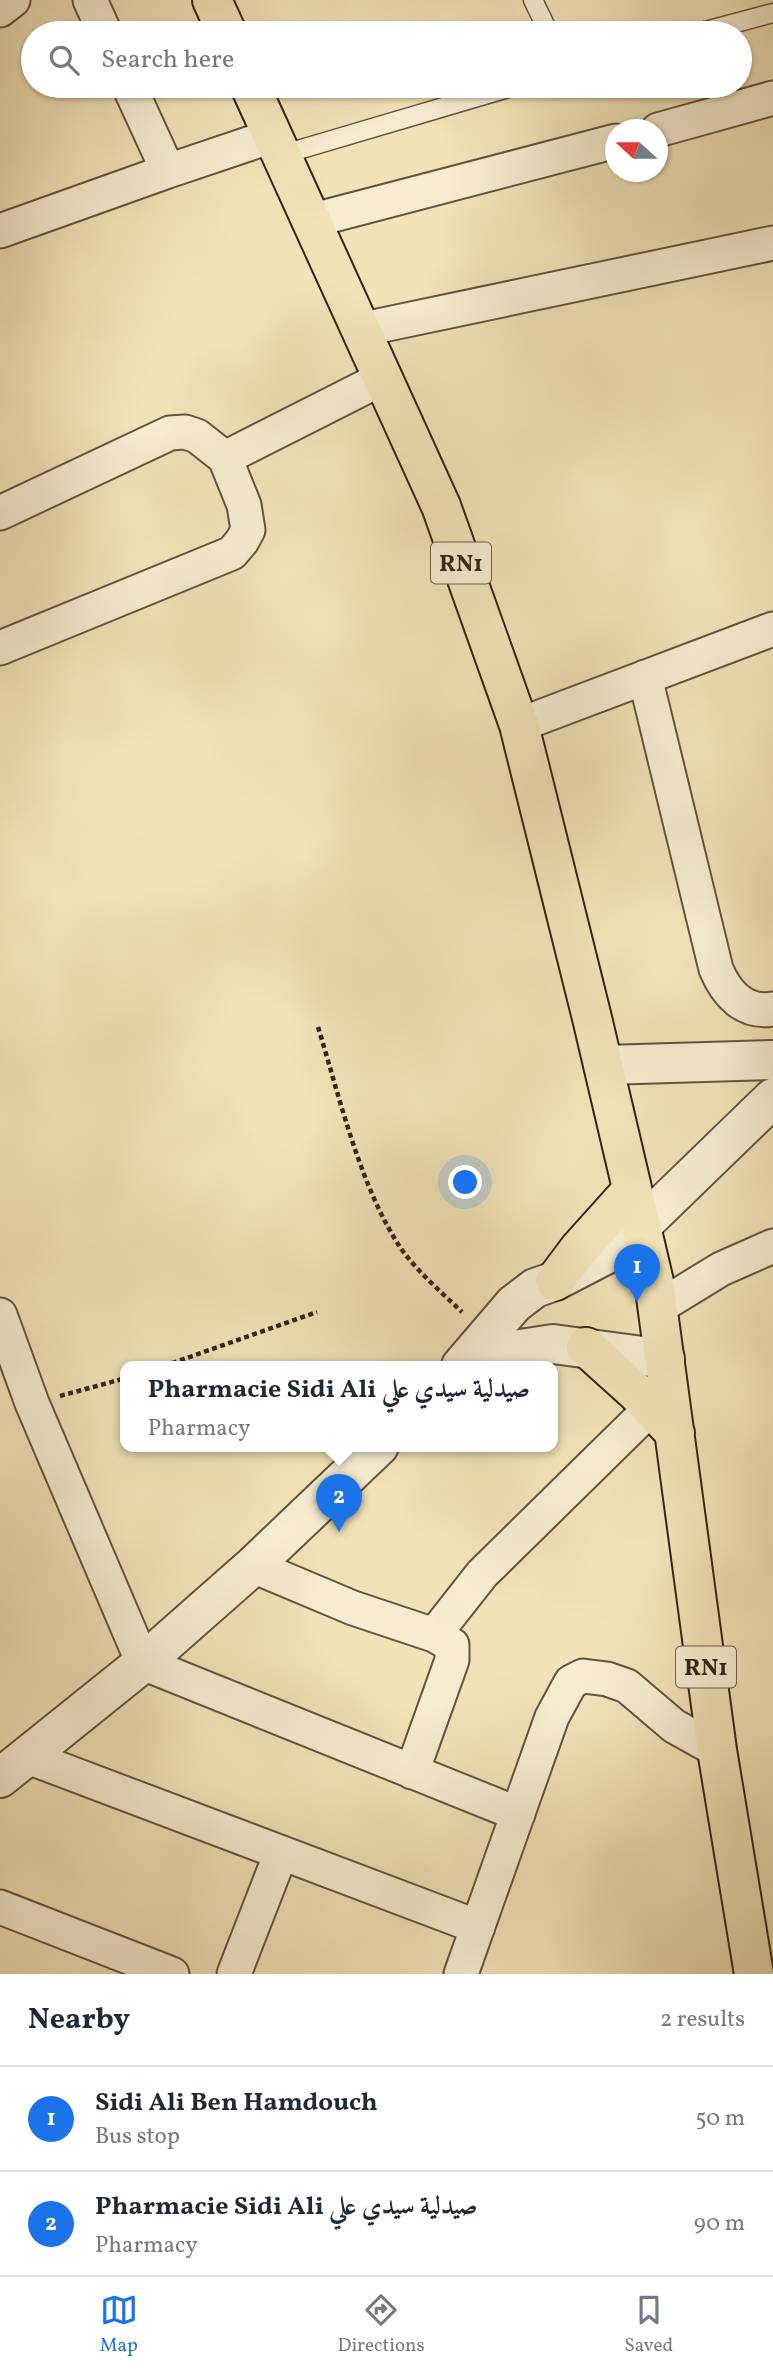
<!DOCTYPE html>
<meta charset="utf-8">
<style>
body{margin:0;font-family:Vollkorn,Amiri,serif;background:#f2f2f3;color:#1f2937}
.compass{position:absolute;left:605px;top:119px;width:63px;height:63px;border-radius:50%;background:#fff;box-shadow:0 2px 5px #0004;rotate:291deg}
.you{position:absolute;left:466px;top:1183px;width:24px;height:24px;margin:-18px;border:5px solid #fff;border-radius:50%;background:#1a73e8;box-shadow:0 0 0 10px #1a73e833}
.badge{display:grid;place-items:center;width:46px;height:46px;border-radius:50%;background:#1a73e8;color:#fff;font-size:23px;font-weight:700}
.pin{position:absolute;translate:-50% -58px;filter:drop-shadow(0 2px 4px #0008)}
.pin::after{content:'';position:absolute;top:37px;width:24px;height:21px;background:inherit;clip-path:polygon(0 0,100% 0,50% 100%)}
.popup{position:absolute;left:120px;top:1361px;width:438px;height:91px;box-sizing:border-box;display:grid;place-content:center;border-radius:14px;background:#fff;filter:drop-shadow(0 2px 5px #0005);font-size:23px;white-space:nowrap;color:#747a83}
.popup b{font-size:26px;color:#1f2937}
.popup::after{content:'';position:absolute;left:50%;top:100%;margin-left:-14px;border:14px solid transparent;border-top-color:#fff}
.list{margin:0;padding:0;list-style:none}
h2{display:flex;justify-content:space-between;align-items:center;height:91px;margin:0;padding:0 28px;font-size:30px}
h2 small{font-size:23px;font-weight:400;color:#747a83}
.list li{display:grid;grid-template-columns:46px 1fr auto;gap:21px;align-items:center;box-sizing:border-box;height:105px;padding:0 28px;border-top:2px solid #e0e1e3}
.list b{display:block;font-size:26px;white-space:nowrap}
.list p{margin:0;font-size:23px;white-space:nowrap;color:#747a83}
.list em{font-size:23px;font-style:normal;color:#747a83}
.icon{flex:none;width:38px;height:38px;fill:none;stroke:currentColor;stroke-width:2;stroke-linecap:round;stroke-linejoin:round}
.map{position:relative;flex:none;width:773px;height:1974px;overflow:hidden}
.search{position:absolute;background:#fff;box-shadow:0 2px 5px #0004;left:21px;right:21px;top:21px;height:77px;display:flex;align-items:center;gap:18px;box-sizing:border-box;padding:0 24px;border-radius:38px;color:#747a83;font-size:26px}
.sheet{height:301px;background:#fff}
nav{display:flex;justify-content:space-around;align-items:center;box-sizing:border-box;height:98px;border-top:2px solid #e0e1e3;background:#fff;font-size:19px;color:#747a83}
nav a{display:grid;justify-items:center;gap:4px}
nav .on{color:#1a73e8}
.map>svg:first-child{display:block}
</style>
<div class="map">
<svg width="773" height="1974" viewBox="0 0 773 1974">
<rect width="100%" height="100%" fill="#f1e2b7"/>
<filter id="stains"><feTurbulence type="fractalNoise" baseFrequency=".00286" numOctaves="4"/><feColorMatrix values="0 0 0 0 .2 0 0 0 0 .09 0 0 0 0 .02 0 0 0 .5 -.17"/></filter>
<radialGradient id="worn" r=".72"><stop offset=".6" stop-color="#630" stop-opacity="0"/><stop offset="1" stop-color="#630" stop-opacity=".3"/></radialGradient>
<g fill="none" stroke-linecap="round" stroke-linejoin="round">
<defs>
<path id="service" d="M533,0L549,33
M698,33L773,13
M281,155L515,86"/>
<path id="minor" d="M90,0L105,33
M0,10L13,0
M658,130L773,98
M168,171L272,136
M310,221L616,141
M0,231L168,171L129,86
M359,330L773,243
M225,458L381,379
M0,513L170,433L185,432L197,436L225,458L244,505L248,530L242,541L232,553L0,648
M645,677L716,969C726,993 744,1014 773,1009
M519,725L773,629
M659,1307L721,1269L773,1246
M0,1315L32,1403L143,1663L518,1814
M253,1566L353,1608L434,1635L482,1574L651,1408
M28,1757L478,1927
M412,1772L452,1660V1645L434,1635
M0,1907L172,1974
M234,1974L281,1853
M461,1974L552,1717L571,1682L583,1676L607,1679L627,1686L674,1726L717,1750"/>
<path id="tertiary" d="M604,1065L773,1060
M461,1366L514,1304L535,1288L555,1281L607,1254L641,1226L773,1098
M485,1366L514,1350L553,1344L665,1359
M0,1778L143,1663L253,1566L379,1446"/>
<path id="primary" d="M212,0L227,33
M250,86L441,506L519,725L592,1018L654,1282L717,1750L754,1974
M555,1281L579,1249L632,1190
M586,1347L637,1393L675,1433"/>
</defs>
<use href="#service" stroke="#65533f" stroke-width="21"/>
<use href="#minor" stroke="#65533f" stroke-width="37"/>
<use href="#tertiary" stroke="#65533f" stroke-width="42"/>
<use href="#primary" stroke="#362317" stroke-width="42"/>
<path stroke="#362317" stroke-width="4.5" stroke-dasharray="5 3.5" stroke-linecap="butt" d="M318,1027C340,1098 360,1188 402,1250C419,1273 442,1293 462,1312
M164,1366L317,1312
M60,1396L126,1378"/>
<use href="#service" stroke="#f6ecd0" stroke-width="18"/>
<use href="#minor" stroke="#f6ecd0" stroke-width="33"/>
<use href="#tertiary" stroke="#f6ecd0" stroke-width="38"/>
<use href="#primary" stroke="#f1e2b7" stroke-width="38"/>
</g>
<g text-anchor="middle" stroke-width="5" stroke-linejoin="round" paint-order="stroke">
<g fill="#f6ecd0" stroke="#705f4e" stroke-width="2">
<rect x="431" y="542.5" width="60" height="41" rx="5"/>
<rect x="676" y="1646.5" width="60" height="41" rx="5"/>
</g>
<g font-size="24" font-weight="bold" fill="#362317">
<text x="461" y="571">RN1</text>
<text x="706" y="1675">RN1</text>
</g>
</g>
<rect width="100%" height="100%" filter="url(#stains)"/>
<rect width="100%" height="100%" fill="url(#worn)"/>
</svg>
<svg class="compass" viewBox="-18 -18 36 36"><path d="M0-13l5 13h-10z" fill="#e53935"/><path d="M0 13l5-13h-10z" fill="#747a83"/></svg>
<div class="you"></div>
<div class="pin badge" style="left:637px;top:1302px">1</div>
<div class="pin badge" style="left:339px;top:1532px">2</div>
<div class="popup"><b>Pharmacie Sidi Ali صيدلية سيدي علي</b>Pharmacy</div>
<div class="search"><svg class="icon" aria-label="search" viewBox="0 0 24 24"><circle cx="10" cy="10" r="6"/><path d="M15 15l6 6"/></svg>Search here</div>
</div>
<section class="sheet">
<h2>Nearby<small>2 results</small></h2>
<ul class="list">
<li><span class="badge">1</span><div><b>Sidi Ali Ben Hamdouch</b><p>Bus stop</p></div><em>50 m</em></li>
<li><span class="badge">2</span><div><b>Pharmacie Sidi Ali صيدلية سيدي علي</b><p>Pharmacy</p></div><em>90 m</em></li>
</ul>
</section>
<nav>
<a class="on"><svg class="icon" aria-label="map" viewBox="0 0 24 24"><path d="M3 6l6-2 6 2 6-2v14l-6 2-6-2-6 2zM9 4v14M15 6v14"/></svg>Map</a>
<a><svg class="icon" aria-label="directions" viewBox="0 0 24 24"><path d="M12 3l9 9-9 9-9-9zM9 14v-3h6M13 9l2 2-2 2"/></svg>Directions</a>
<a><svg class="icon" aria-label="saved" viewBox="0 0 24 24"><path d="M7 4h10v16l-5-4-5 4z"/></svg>Saved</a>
</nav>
